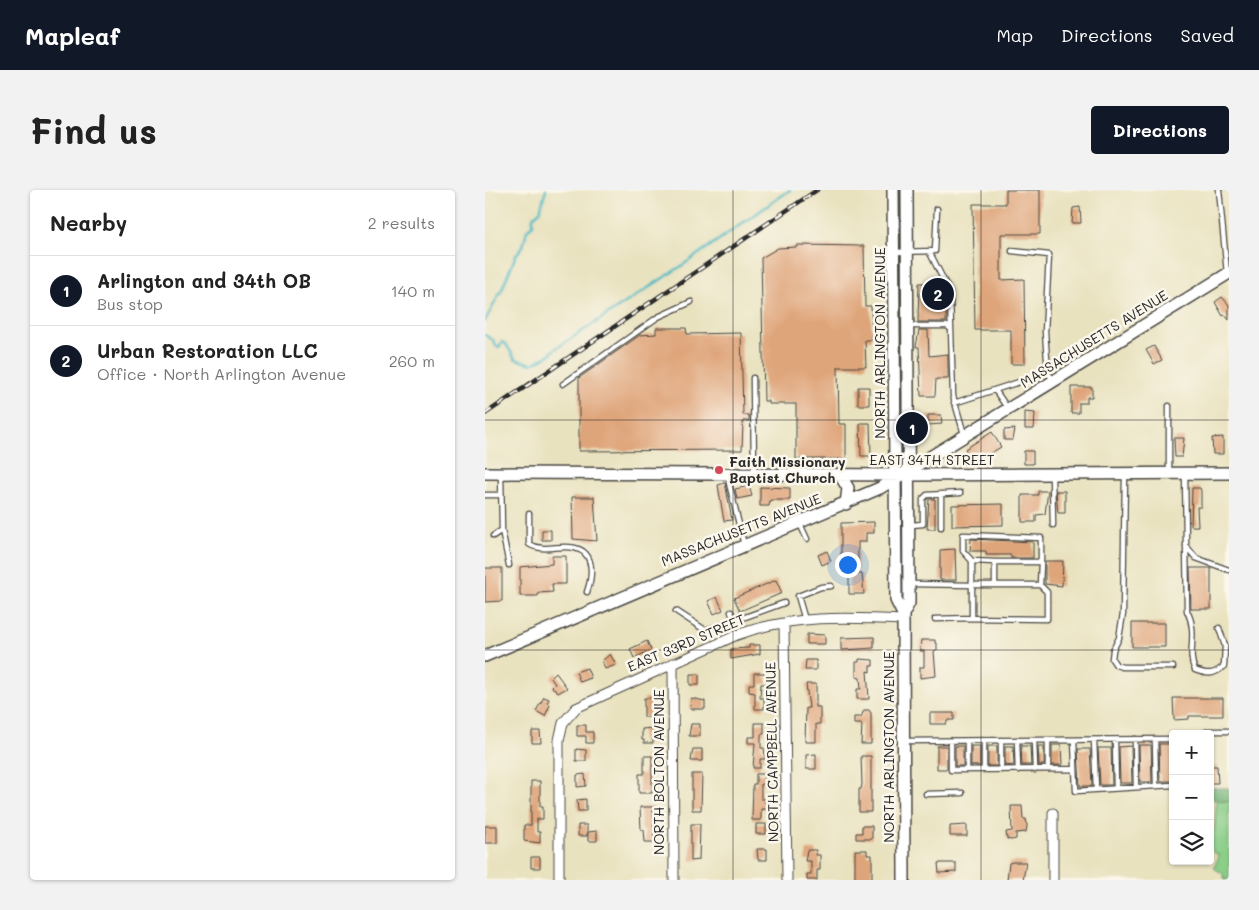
<!DOCTYPE html>
<meta charset="utf-8">
<style>
body{margin:0;font-family:Mali,sans-serif;background:#f2f2f2;color:#222}
.controls{position:absolute;right:15px;bottom:15px;display:grid;overflow:hidden;border-radius:5px;box-shadow:0 1px 4px #0004}
.controls button{width:45px;height:45px;display:grid;place-items:center;padding:0;border:0;border-bottom:1px solid #e0e0e0;background:#fff;color:#222;font:25px sans-serif}
.you{position:absolute;left:362px;top:374px;width:18px;height:18px;margin:-12px;border:4px solid #fff;border-radius:50%;background:#1a73e8;box-shadow:0 0 0 8px #1a73e833}
.badge{display:grid;place-items:center;width:32px;height:32px;border-radius:50%;background:#111827;color:#fff;font-size:16px;font-weight:700}
.pin{position:absolute;translate:-50% -50%;border:2px solid #fff;box-shadow:0 1px 5px #0006}
.list{margin:0;padding:0;list-style:none}
h2{display:flex;justify-content:space-between;align-items:center;height:65px;margin:0;padding:0 20px;font-size:21px}
h2 small{font-size:16px;font-weight:400;color:#767676}
.list li{display:grid;grid-template-columns:32px 1fr auto;gap:15px;align-items:center;box-sizing:border-box;height:70px;padding:0 20px;border-top:1px solid #e0e0e0}
.list b{display:block;font-size:19px;white-space:nowrap}
.list p{margin:0;font-size:16px;white-space:nowrap;color:#767676}
.list em{font-size:16px;font-style:normal;color:#767676}
.icon{flex:none;width:28px;height:28px;fill:none;stroke:currentColor;stroke-width:2;stroke-linecap:round;stroke-linejoin:round}
.map{position:relative;flex:none;width:744px;height:690px;overflow:hidden;border-radius:5px}
header{display:flex;align-items:center;gap:30px;box-sizing:border-box;height:70px;padding:0 25px;background:#111827;color:#fff}
header strong{font-size:24px}
nav{display:flex;gap:28px;margin-inline-start:auto;font-size:18px}
.intro{display:flex;align-items:center;justify-content:space-between;box-sizing:border-box;height:120px;padding:0 30px}
h1{margin:0;font-size:35px}
.button{padding:12px 22px;border-radius:5px;background:#111827;color:#fff;font-size:18px;font-weight:700}
main{display:flex;gap:30px;padding:0 30px}
aside{flex:1;background:#fff;border-radius:5px;box-shadow:0 1px 4px #0004}
.map>svg:first-child{display:block}
</style>
<header>
<strong>Mapleaf</strong>
<nav><a>Map</a><a>Directions</a><a>Saved</a></nav>
</header>
<div class="intro"><h1>Find us</h1><a class="button">Directions</a></div>
<main>
<aside>
<h2>Nearby<small>2 results</small></h2>
<ul class="list">
<li><span class="badge">1</span><div><b>Arlington and 34th OB</b><p>Bus stop</p></div><em>140 m</em></li>
<li><span class="badge">2</span><div><b>Urban Restoration LLC</b><p>Office · North Arlington Avenue</p></div><em>260 m</em></li>
</ul>
</aside>
<div class="map">
<svg width="744" height="690" viewBox="0 0 744 690">
<rect width="100%" height="100%" fill="#fbf7ec"/>
<filter id="ink" filterUnits="userSpaceOnUse"><feTurbulence type="fractalNoise" baseFrequency=".02" numOctaves="2"/><feDisplacementMap in="SourceGraphic" scale="10" xChannelSelector="R" yChannelSelector="G"/><feConvolveMatrix kernelMatrix="1 2 1 2 8 2 1 2 1" color-interpolation-filters="sRGB"/></filter>
<filter id="wash" filterUnits="userSpaceOnUse"><feTurbulence type="fractalNoise" baseFrequency=".0096" numOctaves="4" result="noise"/><feDisplacementMap in="SourceGraphic" scale="20" xChannelSelector="R" yChannelSelector="G"/><feGaussianBlur stdDeviation="1.12" result="paint"/><feColorMatrix in="noise" values="0 0 0 0 0 0 0 0 0 0 0 0 0 0 0 0 0 1.4 0 .05"/><feComposite in="paint" operator="in"/></filter>
<g filter="url(#wash)">
<rect width="100%" height="100%" fill="#e9e2bf"/>
<path fill="#8ace88" stroke="#5a7c5a" d="M732,609L744,612V690H740L738,684L729,678L734,666L725,659V641H729Z"/>
<path fill="#6fb174" stroke="#4d6e50" d="M725,598H744V612L725,609Z"/>
<g fill="none" stroke-linecap="round" stroke-linejoin="round">
<path stroke="#48b7c2" stroke-width="2.5" d="M0,131L17,99L31,65L38,56L42,40L48,35V27L55,21L61,0
M0,145L8,150L11,156L14,157L17,152L21,154L30,169L47,174L63,166L70,159L195,77L305,0"/>
</g>
<g id="blocks">
<path fill="#dfa57a" d="M521,0H555V44H516V90L539,89L540,174H526V140H490L488,14H521Z
M595,17L596,33H587L588,18Z
M312,55L379,56L380,116H386L387,150H380L381,177H353L354,234H361V269H311V214H284V211H279L276,68L293,58L312,57Z
M434,93H454V113H461V132H433Z
M737,107L744,115V130L740,125L738,126L731,114L730,112Z
M171,138H201L202,144L256,143L258,225H264V231H258L257,260L94,261V188L155,145L171,144Z
M434,140H443L444,166L463,164V189H451L450,206H436L434,157H431Z
M669,156L677,170L669,174L661,160Z
M373,197H384V215H373Z
M586,197H607V207H602V213H594V223H586Z
M540,222L550,223L549,239H540Z
M443,225H456L457,234L443,235Z
M375,233H385L386,266H376Z
M530,239L528,250H519V240Z
M507,242L516,257L489,273L480,259Z
M738,247V264H728L727,248Z
M689,248H699L697,267H690Z
M539,261H548V274H539Z
M240,293L247,330L239,331L233,295Z
M264,296L267,306L252,309L250,299Z
M275,297L305,298V310H285L284,316H275Z
M707,298H715L716,301V317H712L713,336H706Z
M553,301H563L560,324L551,325V332H537V305H553Z
M571,301H580V323H573Z
M87,307H109L112,351L88,349Z
M444,309H450V339H442Z
M518,314V335L467,336V315Z
M389,332V343H381V352H373V384H377L379,404H364V384H356V333Z
M57,340H66V350H57Z
M486,349L548,352V368H526V365H501V361H485Z
M470,359L471,390H455V360Z
M342,361L346,371L337,375L333,365Z
M67,366H81V394H67L68,402L53,403V406H35V377L67,374Z
M560,371H578L577,396L560,394Z
M0,378H17V411L0,412Z
M705,378H726V419H706Z
M291,390L297,403L255,421L249,408Z
M232,407L238,420L229,424L223,411Z
M647,433H680V457H647Z
M322,444L340,445V454H322Z
M389,447V458L356,460V448Z
M436,450H450V453H452V460L449,461L451,486L435,488V477H439V461H435Z
M162,451L166,460L149,468L145,459Z
M264,455H275V464L246,469V459L264,458Z
M125,464L131,475L120,479L117,471Z
M374,469L388,470V476H385V482L382,481L384,509H372V499H376L375,488L371,487V472H374Z
M321,470H331V480H320Z
M102,478L106,488L95,492L91,482Z
M71,483L82,498L73,503L67,497L70,494L66,488Z
M269,483H280V487H282V494H276L275,508H279V519H270V503L264,502V494H269Z
M205,484H214V495H205Z
M321,494H331V517H335V534H331V552H320L321,518H324Z
M59,507L64,509L62,513L65,515L60,526L51,521Z
M159,508H166L168,511V527H159Z
M206,508L220,511V519H205Z
M688,508H738V526H704V529L689,530Z
M379,520H384L386,523V554H376L377,534H369V527H376Z
M445,523H469V530H463L461,534H445Z
M270,533H279V544H276V558H279L280,569H275V578H268L270,553H263V547H270Z
M206,534H215V546H204Z
M92,535H101V542H108V553H101V546H92Z
M168,538L170,547H168V553H159V550H157V539Z
M47,541H55L56,553H47Z
M674,554H687L688,591H675Z
M567,555H576L577,575H567Z
M654,555H666L667,592H655Z
M452,556H462V579H452Z
M470,556H478V576H470Z
M486,556H495V576H486Z
M503,556H512V576H503Z
M520,556H528L529,575L520,576Z
M536,556H545L546,575H537Z
M553,556H559V575H554Z
M646,556L647,593H635L634,557Z
M613,558H626L627,595H615Z
M91,559L101,560V571H91Z
M208,559H217V571H206Z
M593,559H605L607,596H595Z
M331,564V579H321V565Z
M159,566H167V603H154V584H159Z
M376,566H386V622H374V599H376L377,594Z
M725,576H732L733,593H725Z
M100,584L101,596L92,597V585Z
M207,584H217L216,620H207Z
M271,584H280V594H276V609H280V613H282L283,619H276V630H267L268,594H271Z
M46,591H55V616H58V629H52V642H55V653L39,651V635H46Z
M101,609V621H93L92,610Z
M526,616H537L538,629H541L542,636L541,642L531,643V649L526,650L522,649L521,642L527,641Z
M155,617H168L169,652H160L159,640H156Z
M206,634H215L214,670L206,671Z
M271,634H281V644H271Z
M93,635H102V646H93Z
M482,635V646H465V636Z
M0,636H12V653H0Z
M377,636H387V649H371V643H377Z
M112,641V651H103V642Z
M272,659H282V670H273Z
M322,660H331V665H335V680H332V690H322V684H326V671H320Z
M370,660H382V665H387V690H370Z
M46,667H55V678H46Z
M528,672H541L538,690H522L524,673Z
M453,673H471V682L454,683Z"/>
</g>
</g>
<g filter="url(#ink)">
<use href="#blocks" fill-opacity="0" stroke="#484641" stroke-width="1"/>
<g fill="none" stroke-linecap="round" stroke-linejoin="round">
<defs>
<path id="service" d="M734,0L742,83
M444,61L465,103L466,139
M527,61L564,65L560,142L563,183
M410,62L450,61L452,19
M424,136H462L466,139L468,206L479,244
M268,188L269,284
M78,194L173,127L206,112
M510,200L523,219
M469,213L559,184L563,183L569,191
M684,216V282
M700,284L702,421C714,444 701,463 710,480C723,485 729,485 739,476L740,456L734,438
M244,285V293L259,355
M640,285L638,424L634,448L628,460L627,469L631,475L637,477H688
M567,286L568,335
M456,304V337
M0,305H16
M44,324V354C59,363 74,354 90,358C111,363 107,388 102,402
M315,334L322,349
M426,335L438,334V309L442,305L475,303
M17,340L24,375
M8,346L17,340L16,284
M701,356L711,368L744,380
M487,371L478,361V345L556,348V372
M510,372H556L555,395
M426,394L487,395V371L510,372V395H487V428L450,429
M191,421L220,440L249,431
M246,422L249,431L299,413
M487,428L562,429V402L555,395H510
M320,430L313,406L336,397L346,396
M717,544L724,541H744
M650,549L651,597
M670,549L671,596
M516,550V580
M532,550L533,580
M549,550L550,580
M563,550V579
M589,550L591,601L688,595
M609,550L611,599
M630,550L631,598
M419,551L688,549
M466,551V580L590,579
M482,551V580
M499,551V580
M441,604L477,603"/>
<path id="minor" d="M299,433L302,690
M188,473L189,690
M568,623V690
M74,690V550L78,533L91,518L252,445C306,425 362,427 418,430"/>
<path id="secondary" d="M408,0L411,410L418,424L419,690
M0,283L424,285L744,283
M355,285L363,298L361,314
M418,424L424,413L422,0
M0,466L395,298L744,83"/>
</defs>
<use href="#service" stroke="#484641" stroke-width="7"/>
<use href="#minor" stroke="#484641" stroke-width="11"/>
<use href="#secondary" stroke="#484641" stroke-width="14"/>
<use href="#service" stroke="#fff" stroke-width="4.5"/>
<use href="#minor" stroke="#fff" stroke-width="9"/>
<use href="#secondary" stroke="#fff" stroke-width="11"/>
<defs>
<path id="rail" d="M0,224L332,0"/>
</defs>
<use href="#rail" stroke="#2b2b2b" stroke-width="4.5"/>
<use href="#rail" stroke="#fbf7ec" stroke-width="2.5" stroke-dasharray="8" stroke-linecap="butt"/>
</g>
</g>
<path fill="none" stroke="#2b2b2b" stroke-width="1" stroke-opacity="0.55" d="M248,0V690M496,0V690M0,230H744M0,460H744"/>
<circle fill="#d1495b" stroke="#fbf7ec" stroke-width="2" cx="234" cy="280" r="5"/>
<g text-anchor="middle" stroke-width="5" stroke-linejoin="round" paint-order="stroke">
<g font-size="14" fill="#2b2b2b" stroke="#fbf7ec">
<text transform="translate(609 149) rotate(-32)" y="5">MASSACHUSETTS AVENUE</text>
<text transform="translate(395 153) rotate(-90)" y="5">NORTH ARLINGTON AVENUE</text>
<text x="447" y="275">EAST 34TH STREET</text>
<text transform="translate(256 340) rotate(-22)" y="5">MASSACHUSETTS AVENUE</text>
<text transform="translate(201 453) rotate(-23)" y="5">EAST 33RD STREET</text>
<text transform="translate(404 557) rotate(-90)" y="5">NORTH ARLINGTON AVENUE</text>
<text transform="translate(287 562) rotate(-91)" y="5">NORTH CAMPBELL AVENUE</text>
<text transform="translate(174 582) rotate(-90)" y="5">NORTH BOLTON AVENUE</text>
</g>
<g font-size="14" font-weight="bold" fill="#2b2b2b" stroke="#fbf7ec" text-anchor="start">
<text x="244" y="277">Faith Missionary<tspan x="244" dy="16">Baptist Church</tspan></text>
</g>
</g>
</svg>
<div class="controls">
<button>+</button>
<button>−</button>
<button><svg class="icon" aria-label="layers" viewBox="0 0 24 24"><path d="M12 4l9 5-9 5-9-5zM3 14l9 5 9-5"/></svg></button>
</div>
<div class="you"></div>
<div class="pin badge" style="left:427px;top:238px">1</div>
<div class="pin badge" style="left:453px;top:104px">2</div>
</div>
</main>
